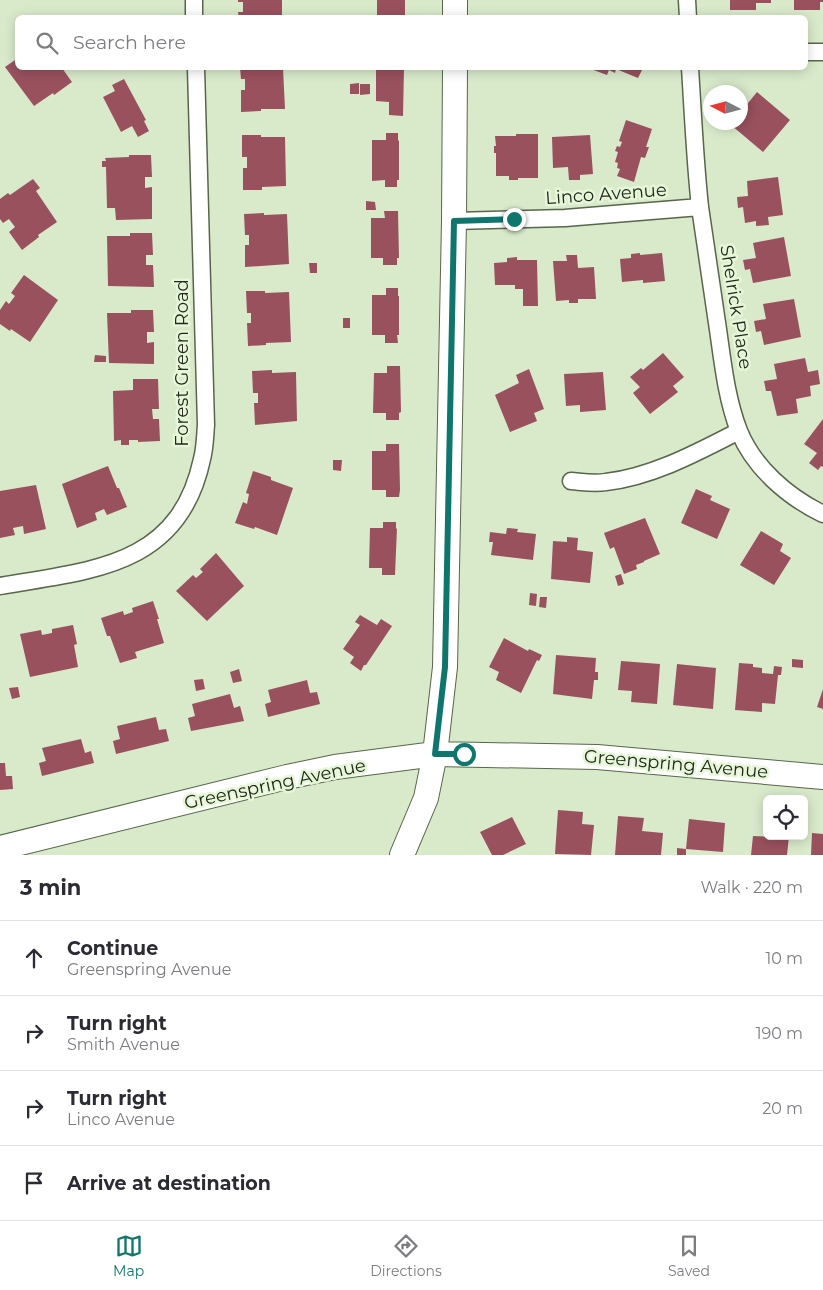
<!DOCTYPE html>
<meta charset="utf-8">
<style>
body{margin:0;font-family:Montserrat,sans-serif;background:#f2f2f3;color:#2b2b33}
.controls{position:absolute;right:15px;bottom:15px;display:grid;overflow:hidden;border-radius:8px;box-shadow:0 2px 12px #0003}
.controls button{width:45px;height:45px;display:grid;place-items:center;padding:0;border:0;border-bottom:1px solid #e1e1e2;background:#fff;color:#2b2b33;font:25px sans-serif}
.compass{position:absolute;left:703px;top:85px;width:45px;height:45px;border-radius:50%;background:#fff;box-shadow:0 2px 12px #0003;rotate:276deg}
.stop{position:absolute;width:15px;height:15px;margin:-11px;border:4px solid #0f766e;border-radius:50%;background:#fff}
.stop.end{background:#0f766e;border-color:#fff;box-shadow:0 1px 5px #0008}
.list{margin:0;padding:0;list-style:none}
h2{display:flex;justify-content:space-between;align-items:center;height:65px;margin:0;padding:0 20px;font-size:21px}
h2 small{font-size:16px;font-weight:400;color:#7c7c81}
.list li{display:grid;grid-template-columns:32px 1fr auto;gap:15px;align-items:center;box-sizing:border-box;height:75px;padding:0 20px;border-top:1px solid #e1e1e2}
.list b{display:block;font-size:19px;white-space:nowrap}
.list p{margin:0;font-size:16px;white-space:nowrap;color:#7c7c81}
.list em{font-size:16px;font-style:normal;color:#7c7c81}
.icon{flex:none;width:28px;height:28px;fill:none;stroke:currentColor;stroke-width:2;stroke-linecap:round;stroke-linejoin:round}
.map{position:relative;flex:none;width:823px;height:855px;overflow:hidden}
.search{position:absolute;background:#fff;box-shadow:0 2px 12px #0003;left:15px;right:15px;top:15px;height:55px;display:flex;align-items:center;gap:12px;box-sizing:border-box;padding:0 18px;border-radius:8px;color:#7c7c81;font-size:19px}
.sheet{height:365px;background:#fff}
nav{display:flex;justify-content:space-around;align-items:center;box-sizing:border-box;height:70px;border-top:1px solid #e1e1e2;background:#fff;font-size:14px;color:#7c7c81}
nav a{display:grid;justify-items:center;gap:2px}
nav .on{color:#0f766e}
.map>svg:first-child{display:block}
</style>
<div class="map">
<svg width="823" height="855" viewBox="0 0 823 855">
<rect width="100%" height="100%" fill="#d9eacb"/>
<path fill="#99515e" d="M238,0H282V18H239L238,12H243V2H238Z
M377,0H405V18H377Z
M730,0H771V3H756V10H730Z
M794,0H823V2H820V10H794Z
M18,58V68H62L72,82L54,95L53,93L34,106L5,67Z
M240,68H283L285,109H261V111L241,112V90H245V79H241Z
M376,68H404L403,116L389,115V102L376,101Z
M588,68H643L638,78L616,69L615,73L609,70L607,75Z
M124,79L146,120L144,121L149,131L138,137L132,126L121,132L103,97L115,91L112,85Z
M359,83V94H350V84Z
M360,84H370V94L360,95Z
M757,92L790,120L763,152L731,125L733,122H740V113Z
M626,120L652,129L646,147H649L645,158L641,157L634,182L617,176L620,169L617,168L618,163L615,162L618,152L615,151L617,146L620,147L622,142L619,141Z
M386,133H398V141L399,140V180H397V187H385V180L372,181V140H386Z
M516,134H538V178H518V180H509V176H496V153H494V146H496L495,136H516Z
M242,135H261V137H285L286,186L262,187V190H243V168H247V157H242Z
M590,135L593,174L580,175V180H569L568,167L553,168L552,137Z
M129,155H151L152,177H145V188L152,187V219L116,220L115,208H107L106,167H102V161H106L105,158L129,157Z
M778,177L783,215L768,217L769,225L756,226V221L745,223L743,207L738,208L737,197L748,196L747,181Z
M33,179L40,188L36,191L57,222L38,235L39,237L22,250L9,232L15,227L9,219L3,223L0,219V199L8,193L10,195Z
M366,201L375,202L376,210H366Z
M384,211H398L399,258H397V265H383V258H371V218H385Z
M264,213V215L287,214L289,264L245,267V245H249V235H245L244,214Z
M130,233H152L153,255H146V265H153L154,287L108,286L107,236H130Z
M784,237L791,276L753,283L750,269L745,270L743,260L756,258L753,243Z
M640,253V255L662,253L665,281L643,283V280L622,282L620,259L631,258V254Z
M566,255H577L578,268L594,267L596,299H578V303H569V300L556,301L553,261H567Z
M517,257V260H537L538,306H523V289H515V285H495L494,263L507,262V258Z
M309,263H317V273H310Z
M24,275L58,300L30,342L11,329L10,331L0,324V310L6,301L9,304L15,296L11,293Z
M386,288H398V296H399V335H397L398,343H385V335H372V295H386Z
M246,291H265V293L289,292L291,342L266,343V345L248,346L247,323H251V313H247Z
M794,299L801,337L764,345L761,331L756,332L754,321L766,319L763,304Z
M131,310H153L154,332H147V343L154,342V364L109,363L107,313H131Z
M343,318H350V328H343Z
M663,353L684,377L673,386L678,392L650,414L633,393L640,387L630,377L641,368L643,370Z
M95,355L106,356V362H94Z
M805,358L808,372L818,370L820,384L810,386L811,396L796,399L798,413L777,416L771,391H766L764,381L777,379L774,364Z
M387,366H400L401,412L399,413V420H386V413H373L374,373H387Z
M529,369L544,409L534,413L537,421L510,432L495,395L519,383L516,375Z
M272,370V373L296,372L297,421L255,425L254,403H258V393H253L252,371Z
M603,372L606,410L580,412V405L566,406L564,374Z
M133,379H158L159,409H152L153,419H159L160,441L138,442V440H129V445H121V440L114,441L113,391L133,390Z
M823,419V467L821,466L818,470L809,463L817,453L804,444Z
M386,444H399L400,490L399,497H386V490H372V451H386Z
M333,460H342L341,471L333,470Z
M108,466L117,488H119L127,507L107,515L104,509L95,513L97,520L77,528L62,484Z
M253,471L271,477V480L293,488L277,535L255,527L254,529L235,523L243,502L247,504L249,494L246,493Z
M36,485L46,529L24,534L23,526L13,528L15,535L0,538V491Z
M696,489L712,496L710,500L730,509L717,539L681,523Z
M645,518L660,554L644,561V562L636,565L637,569L624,574L614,547L610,549L604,533Z
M383,522H396V529L397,528L395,575H382V568H369L370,528H383Z
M507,528L518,529L517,532L536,534L533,560L491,555L493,542H489L490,532L506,534Z
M761,531L783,544L780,551L791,558L774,585L740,565Z
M567,537L578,538L577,550L593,552L590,583L551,579L553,541L567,542Z
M216,553L244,586L207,621L176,591L193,575L196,578L203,572L200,569Z
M621,574L624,584L618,586L615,576Z
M530,593L537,594L536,606L529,605Z
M540,597H547L546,608L539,607Z
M153,601L159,619H157L164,643L135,652L137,658L120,663L110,636H107L101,618L123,611L124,615L133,612L132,608Z
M360,615L377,625L381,619L392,626L366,665H364L361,671L350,663L354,657L343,649L360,625L355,622Z
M73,625L77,644L74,645L78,667L30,677L20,634L41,630L42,635L52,633V629Z
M504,638L528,651L529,649L542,655L539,661L537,660L521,693L496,680L499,672L489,667Z
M556,655L596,658L595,672H598V680H594L592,699L553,694Z
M792,659L803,660V668L792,667Z
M621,661L660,664L657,704L631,702L632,691L618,690Z
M739,663L753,664V667L762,668V673L773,674L774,666L782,667L781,675H778L775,704L762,703V712L735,710Z
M677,664L716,668L713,709L673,705Z
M239,669L242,681L233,683L230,672Z
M203,679L205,689L196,691L194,680Z
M307,680L310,693L317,692L320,704L268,717L265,704L271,702L268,690Z
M18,687L20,697L12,699L9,688Z
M823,689V709L817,707Z
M230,694L234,708L240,706L244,721L191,731L188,718L195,716L192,704Z
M156,717L159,730L166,729L169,741L116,754L113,741L120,739L117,726Z
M81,739L85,753L91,751L94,763L42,776L39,763L46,761L42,748Z
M0,763H5L6,776H12L13,789L0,790Z
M558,810L583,812L582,824L594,825L591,855L555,854Z
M618,816L644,818L642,831L663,833L661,855H615Z
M512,817L526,844L503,855H492L480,832Z
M689,819L725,823L723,852L686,849Z
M812,833L823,834V855H811Z
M753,836L771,837L789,836L787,855H751Z
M677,848L686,849V855H677Z"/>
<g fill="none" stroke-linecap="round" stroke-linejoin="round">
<defs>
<path id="street" d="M194,0V18
M687,0L688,18
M806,52H823
M690,68C693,114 695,161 700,207C705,243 711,280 716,316C722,354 725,395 739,431C754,468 788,497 823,514
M454,221L565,218L700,207
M571,481C583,482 594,484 606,482C652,477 698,452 739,431
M0,586C90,570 179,568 202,459C205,448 205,436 206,425L196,68"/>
<path id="secondary" d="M455,18V0
M0,848L287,777L335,767L435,754L597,757L823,777
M402,855L426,798L435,754L445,667L454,221L455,68"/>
</defs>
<use href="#street" stroke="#58664b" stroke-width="19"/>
<use href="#secondary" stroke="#58664b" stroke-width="26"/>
<use href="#street" stroke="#fff" stroke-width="16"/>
<use href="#secondary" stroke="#fff" stroke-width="24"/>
</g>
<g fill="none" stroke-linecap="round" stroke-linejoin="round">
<path stroke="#0f766e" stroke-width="6" d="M464,754H435L445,667L454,221L514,219"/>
</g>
<g text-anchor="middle" stroke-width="5" stroke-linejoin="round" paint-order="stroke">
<g font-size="18" fill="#22281d" stroke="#e6f7d8">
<text transform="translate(606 194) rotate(-4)" y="6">Linco Avenue</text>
<text transform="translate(736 307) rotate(81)" y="6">Shelrick Place</text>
<text transform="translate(182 363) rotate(-90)" y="6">Forest Green Road</text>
<text transform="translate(676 764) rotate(5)" y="6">Greenspring Avenue</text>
<text transform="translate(275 784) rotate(-12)" y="6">Greenspring Avenue</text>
</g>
</g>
</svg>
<div class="controls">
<button><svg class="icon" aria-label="locate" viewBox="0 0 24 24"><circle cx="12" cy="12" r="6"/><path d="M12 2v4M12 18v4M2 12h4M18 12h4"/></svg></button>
</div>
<svg class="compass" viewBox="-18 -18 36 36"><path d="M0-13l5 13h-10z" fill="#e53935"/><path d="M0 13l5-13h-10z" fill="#7c7c81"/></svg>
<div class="stop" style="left:464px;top:754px"></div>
<div class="stop end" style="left:514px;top:219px"></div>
<div class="search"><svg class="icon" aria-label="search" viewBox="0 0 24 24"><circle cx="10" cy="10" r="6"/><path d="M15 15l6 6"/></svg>Search here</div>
</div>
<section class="sheet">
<h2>3 min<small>Walk · 220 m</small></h2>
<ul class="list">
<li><svg class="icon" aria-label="ahead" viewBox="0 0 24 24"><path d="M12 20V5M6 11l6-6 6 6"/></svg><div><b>Continue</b><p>Greenspring Avenue</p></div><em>10 m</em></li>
<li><svg class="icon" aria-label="right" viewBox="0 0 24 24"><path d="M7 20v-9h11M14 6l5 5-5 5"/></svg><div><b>Turn right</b><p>Smith Avenue</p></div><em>190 m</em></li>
<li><svg class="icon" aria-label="right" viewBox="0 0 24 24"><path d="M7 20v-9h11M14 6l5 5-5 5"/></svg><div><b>Turn right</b><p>Linco Avenue</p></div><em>20 m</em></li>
<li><svg class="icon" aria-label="arrive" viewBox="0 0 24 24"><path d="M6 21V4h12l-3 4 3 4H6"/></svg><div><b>Arrive at destination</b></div></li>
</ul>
</section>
<nav>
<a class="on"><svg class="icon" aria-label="map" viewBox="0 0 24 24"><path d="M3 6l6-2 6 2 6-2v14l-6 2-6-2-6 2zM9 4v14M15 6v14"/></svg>Map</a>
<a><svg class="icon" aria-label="directions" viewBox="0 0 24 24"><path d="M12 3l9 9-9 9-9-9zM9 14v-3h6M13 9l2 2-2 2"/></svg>Directions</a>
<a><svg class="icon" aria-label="saved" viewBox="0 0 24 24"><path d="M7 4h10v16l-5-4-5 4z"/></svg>Saved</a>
</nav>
